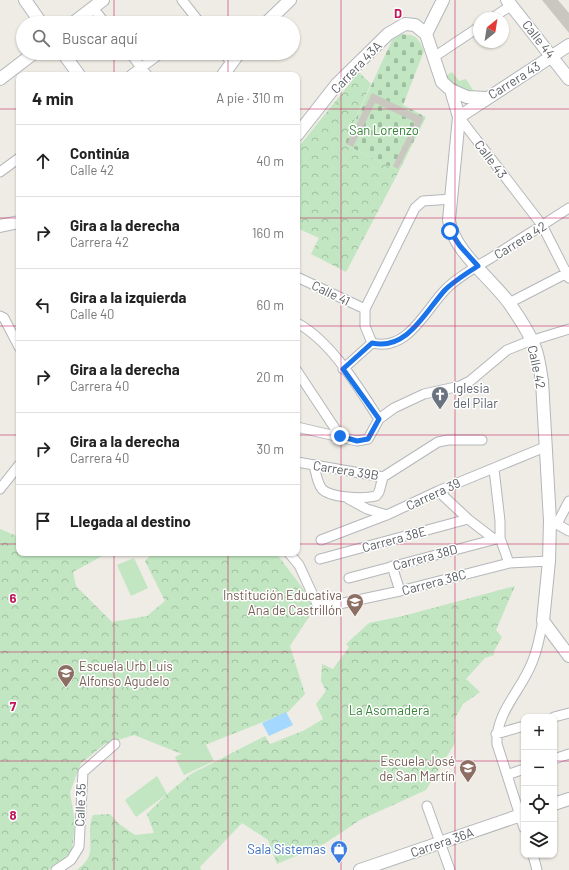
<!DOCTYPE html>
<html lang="es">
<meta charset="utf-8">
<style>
body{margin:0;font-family:Barlow,sans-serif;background:#f2f2f2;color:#222}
.controls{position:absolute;right:12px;bottom:12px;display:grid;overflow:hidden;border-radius:8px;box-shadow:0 1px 3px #0004}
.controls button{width:36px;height:36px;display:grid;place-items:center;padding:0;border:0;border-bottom:1px solid #e0e0e0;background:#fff;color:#222;font:20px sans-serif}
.compass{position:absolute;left:473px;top:12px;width:36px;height:36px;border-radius:50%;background:#fff;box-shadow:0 1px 3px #0004;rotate:30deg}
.stop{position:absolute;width:12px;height:12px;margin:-9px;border:3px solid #1a73e8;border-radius:50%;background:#fff}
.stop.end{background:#1a73e8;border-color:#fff;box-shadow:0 1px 4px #0008}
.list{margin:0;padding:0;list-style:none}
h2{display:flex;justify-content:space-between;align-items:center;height:52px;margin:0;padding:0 16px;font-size:17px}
h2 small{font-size:13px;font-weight:400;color:#767676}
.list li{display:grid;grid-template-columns:26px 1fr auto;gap:12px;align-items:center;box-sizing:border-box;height:72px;padding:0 16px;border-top:1px solid #e0e0e0}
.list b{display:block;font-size:15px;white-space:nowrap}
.list p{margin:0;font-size:13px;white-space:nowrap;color:#767676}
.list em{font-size:13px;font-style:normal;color:#767676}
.icon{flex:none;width:22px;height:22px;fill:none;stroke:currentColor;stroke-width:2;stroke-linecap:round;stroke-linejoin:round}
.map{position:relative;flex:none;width:569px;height:870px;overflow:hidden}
.search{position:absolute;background:#fff;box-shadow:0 1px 3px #0004;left:16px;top:16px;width:284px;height:44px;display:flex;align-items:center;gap:10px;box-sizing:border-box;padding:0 14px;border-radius:22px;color:#767676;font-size:15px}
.panel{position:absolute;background:#fff;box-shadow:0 1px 3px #0004;left:16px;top:72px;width:284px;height:484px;border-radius:8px}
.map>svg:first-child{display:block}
</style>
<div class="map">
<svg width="569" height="870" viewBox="0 0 569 870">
<defs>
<pattern id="cemetery-stones" width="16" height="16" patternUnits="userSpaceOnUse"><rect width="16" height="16" fill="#c1e6c1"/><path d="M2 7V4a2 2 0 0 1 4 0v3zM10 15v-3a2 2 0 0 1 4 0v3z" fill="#a0bea0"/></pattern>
<pattern id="park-crowns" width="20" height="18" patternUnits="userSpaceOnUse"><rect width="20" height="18" fill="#c1e6c1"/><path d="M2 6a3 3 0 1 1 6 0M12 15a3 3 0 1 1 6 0" fill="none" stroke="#a0bea0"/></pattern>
</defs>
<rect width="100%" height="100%" fill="#eeece4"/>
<path fill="url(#cemetery-stones)" d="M395,34C413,35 417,33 424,51L403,105L426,117L399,171L344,144Z"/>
<path fill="url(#park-crowns)" d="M359,72L371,84L344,144L399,171L346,272L311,254L319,238L297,228V149Z
M452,72L459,81L466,79L476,95C464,92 451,88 446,76Z
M0,529L19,537V553H103L104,555L73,572L76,586L112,622L147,616L165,601L145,561L152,553H276L316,606L290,646L305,694L288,712L182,754L134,735L105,744L81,763L70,792L75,823L72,850L62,861L48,870H0Z
M515,586L496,630L502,637L494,651V655L485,658L466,679L480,692L463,704L454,720L455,743L426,790L360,820L324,844L277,864L268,840L242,823L200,867L201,870H77C80,867 86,863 88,858C94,847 86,830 93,815L110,814L119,824L135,835L154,833L147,814L167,794L191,774L265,736L270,744L305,730L323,719L316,704L326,691L321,681L322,664L333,669L349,647L346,644L369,623L403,616Z"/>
<path fill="#c1e6c1" d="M134,558L148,588L131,596L117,565Z
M205,743L214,761L184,775L175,757Z
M157,776L167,794L136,817L125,800Z"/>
<path fill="#a4d8fe" d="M286,712L293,725L269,736L262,723Z"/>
<path fill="#cac7c1" d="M542,0H558L569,13V33Z
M372,93L424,118L398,169L393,166L415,122L375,103L353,147L347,144Z"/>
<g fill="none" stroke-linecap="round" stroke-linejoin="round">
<defs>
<path id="street" d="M182,0L200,23
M93,8L105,23
M492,18L512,5
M130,53L147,75
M224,53L231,62
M434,57L479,27
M131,75L161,53
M459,117L542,225L569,278
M0,172L19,158
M297,277L365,309
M509,303L569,272
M0,316L4,318L19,347
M297,323C331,341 358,387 379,419
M372,343C408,352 425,310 446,289C459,276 476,267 491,258C517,241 543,225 569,208
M372,343L365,326V309L415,208L423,201L452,199
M343,369L372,343
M297,371L340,436
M297,427L357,441L368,439L379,419L394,408L424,394L460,386L470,381L507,350L527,342L569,329
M297,462L383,477L438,442L448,440H482
M314,465C316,473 317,483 322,489C330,498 364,499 376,496L379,492L383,477
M494,469L500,521V538L509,563
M0,489L19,465
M438,491L468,519L494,539
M347,498L367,509L387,515
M553,522L569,531
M557,524L569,501
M321,540L389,514L438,491L545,447
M289,553L299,565L318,606L339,604L400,591L509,563L549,561
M320,559L468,519
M392,566L400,591
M349,578L500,538
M554,717L569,713
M496,734L524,726
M554,759L569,754
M507,775L524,769
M427,806L450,870
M524,828L497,744C495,712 523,689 533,660C538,648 540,634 543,621
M533,855L537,870
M56,870L71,860L79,847L83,772L115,744"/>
<path id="secondary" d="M25,0L41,23
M507,0L569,79
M73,23L103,0
M266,23L290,0
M426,34L443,0
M63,53L79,75
M223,75L239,53
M0,79L34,53
M451,90L467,97L486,98
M459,117L569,45
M297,135L337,84L388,34L405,24L415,25L426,34L442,82L451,90L459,117L449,220C453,251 491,278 509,303C518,316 530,333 535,348C539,358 540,370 542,381L550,521L549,561L543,621L569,656
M0,226L19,222
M554,804L569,799
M360,870L524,814"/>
</defs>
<use href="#street" stroke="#b4b7bb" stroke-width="11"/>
<use href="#secondary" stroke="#b3b7bb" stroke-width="14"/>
<use href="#street" stroke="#fff" stroke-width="9"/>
<use href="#secondary" stroke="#fff" stroke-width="12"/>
</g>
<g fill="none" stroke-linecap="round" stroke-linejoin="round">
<path stroke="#1a73e8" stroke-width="5" d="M340,436L357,441L368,439L379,419L343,369L372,343C407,351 425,312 445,290C454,281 467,273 478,266L460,246L450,231"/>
</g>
<path fill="none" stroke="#c2185b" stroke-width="1" stroke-opacity="0.55" d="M114,0V23M228,0V23M341,0V870M455,0V870M114,53V75M228,53V75M0,109H19M297,109H569M0,218H19M297,218H569M0,326H19M297,326H569M0,435H19M297,435H569M0,544H19M297,544H569M114,553V870M228,553V870M0,652H569M0,761H524M554,761H569"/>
<defs>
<symbol id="church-pin" viewBox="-11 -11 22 30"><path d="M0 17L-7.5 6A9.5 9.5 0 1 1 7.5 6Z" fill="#6b7280" stroke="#fff"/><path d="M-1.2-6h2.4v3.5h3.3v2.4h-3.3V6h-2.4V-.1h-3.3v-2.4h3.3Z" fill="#fff"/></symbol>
<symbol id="school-pin" viewBox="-11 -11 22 30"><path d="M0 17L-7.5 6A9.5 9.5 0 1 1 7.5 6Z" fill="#8d6e63" stroke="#fff"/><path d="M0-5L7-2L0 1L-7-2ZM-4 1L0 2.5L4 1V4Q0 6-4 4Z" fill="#fff"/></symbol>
<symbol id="shop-pin" viewBox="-11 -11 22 30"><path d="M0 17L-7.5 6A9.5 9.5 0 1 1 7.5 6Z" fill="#3f7fe0" stroke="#fff"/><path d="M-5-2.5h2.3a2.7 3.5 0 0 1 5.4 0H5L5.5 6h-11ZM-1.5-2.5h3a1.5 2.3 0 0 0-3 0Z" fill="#fff"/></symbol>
</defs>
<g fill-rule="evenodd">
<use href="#church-pin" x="430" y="385" width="20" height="27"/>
<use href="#school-pin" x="345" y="592" width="20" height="27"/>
<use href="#school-pin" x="56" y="663" width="20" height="27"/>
<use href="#school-pin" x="458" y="758" width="20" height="27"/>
<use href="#shop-pin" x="329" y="839" width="20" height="27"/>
</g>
<g text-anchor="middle" stroke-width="3" stroke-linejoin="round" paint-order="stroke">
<g font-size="13" fill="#5c6064" stroke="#fff">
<text transform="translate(539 39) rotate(52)" y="5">Calle 44</text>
<text transform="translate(356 67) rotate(-46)" y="5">Carrera 43A</text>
<text transform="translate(514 80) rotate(-32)" y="5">Carrera 43</text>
<text transform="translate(491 159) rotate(53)" y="5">Calle 43</text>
<text transform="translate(520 240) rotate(-32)" y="5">Carrera 42</text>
<text transform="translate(331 293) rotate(26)" y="5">Calle 41</text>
<text transform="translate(537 367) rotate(78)" y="5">Calle 42</text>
<text transform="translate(346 470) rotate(9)" y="5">Carrera 39B</text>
<text transform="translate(433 494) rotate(-25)" y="5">Carrera 39</text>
<text transform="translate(394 539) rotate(-15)" y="5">Carrera 38E</text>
<text transform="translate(425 557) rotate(-15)" y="5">Carrera 38D</text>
<text transform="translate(434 582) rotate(-15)" y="5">Carrera 38C</text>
<text transform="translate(80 805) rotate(-88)" y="5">Calle 35</text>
<text transform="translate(442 842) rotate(-19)" y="5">Carrera 36A</text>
</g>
<g font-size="13" fill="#358337" stroke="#fff">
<text x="384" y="135">San Lorenzo</text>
<text x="389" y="715">La Asomadera</text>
</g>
<g font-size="13" fill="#5b616d" stroke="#fff" text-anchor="start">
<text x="453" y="393">Iglesia<tspan x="453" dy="15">del Pilar</tspan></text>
</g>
<g font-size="13" fill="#785e54" stroke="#fff" text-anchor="end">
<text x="342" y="600">Institución Educativa<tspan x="342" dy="15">Ana de Castrillón</tspan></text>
<text x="79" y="671" text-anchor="start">Escuela Urb Luis<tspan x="79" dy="15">Alfonso Agudelo</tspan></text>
<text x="455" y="766">Escuela José<tspan x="455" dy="15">de San Martín</tspan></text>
</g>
<g font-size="13" fill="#366cbe" stroke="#fff" text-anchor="end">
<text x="326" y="854">Sala Sistemas</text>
</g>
</g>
<g font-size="13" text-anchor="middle" font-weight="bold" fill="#c2185b" stroke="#fff" stroke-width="3" stroke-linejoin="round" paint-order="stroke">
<text x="398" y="18">D</text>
<text x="13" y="603">6</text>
<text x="13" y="711">7</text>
<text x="13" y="820">8</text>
</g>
</svg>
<div class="controls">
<button>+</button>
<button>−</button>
<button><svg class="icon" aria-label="locate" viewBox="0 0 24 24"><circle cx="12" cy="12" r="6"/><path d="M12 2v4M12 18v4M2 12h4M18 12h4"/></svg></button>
<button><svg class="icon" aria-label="layers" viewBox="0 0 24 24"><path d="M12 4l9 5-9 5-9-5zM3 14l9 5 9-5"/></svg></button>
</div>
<svg class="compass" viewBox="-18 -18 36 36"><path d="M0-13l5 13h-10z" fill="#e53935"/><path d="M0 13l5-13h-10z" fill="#767676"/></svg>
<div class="stop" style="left:450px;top:231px"></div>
<div class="stop end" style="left:340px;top:436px"></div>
<div class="search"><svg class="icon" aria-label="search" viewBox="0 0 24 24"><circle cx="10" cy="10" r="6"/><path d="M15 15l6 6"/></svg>Buscar aquí</div>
<section class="panel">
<h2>4 min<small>A pie · 310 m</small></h2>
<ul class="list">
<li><svg class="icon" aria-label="ahead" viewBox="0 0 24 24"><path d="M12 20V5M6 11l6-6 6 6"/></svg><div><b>Continúa</b><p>Calle 42</p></div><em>40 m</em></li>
<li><svg class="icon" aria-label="right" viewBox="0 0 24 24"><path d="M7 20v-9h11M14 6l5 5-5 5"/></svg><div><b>Gira a la derecha</b><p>Carrera 42</p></div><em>160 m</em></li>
<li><svg class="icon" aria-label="left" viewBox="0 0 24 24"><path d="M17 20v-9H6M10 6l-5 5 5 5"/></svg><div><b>Gira a la izquierda</b><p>Calle 40</p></div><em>60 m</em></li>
<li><svg class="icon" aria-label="right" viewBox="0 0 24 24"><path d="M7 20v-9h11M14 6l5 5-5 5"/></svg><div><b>Gira a la derecha</b><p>Carrera 40</p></div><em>20 m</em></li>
<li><svg class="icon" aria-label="right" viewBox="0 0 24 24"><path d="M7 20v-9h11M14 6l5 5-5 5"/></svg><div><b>Gira a la derecha</b><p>Carrera 40</p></div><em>30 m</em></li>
<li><svg class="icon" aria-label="arrive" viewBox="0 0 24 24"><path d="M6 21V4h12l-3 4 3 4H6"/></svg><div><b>Llegada al destino</b></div></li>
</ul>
</section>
</div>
